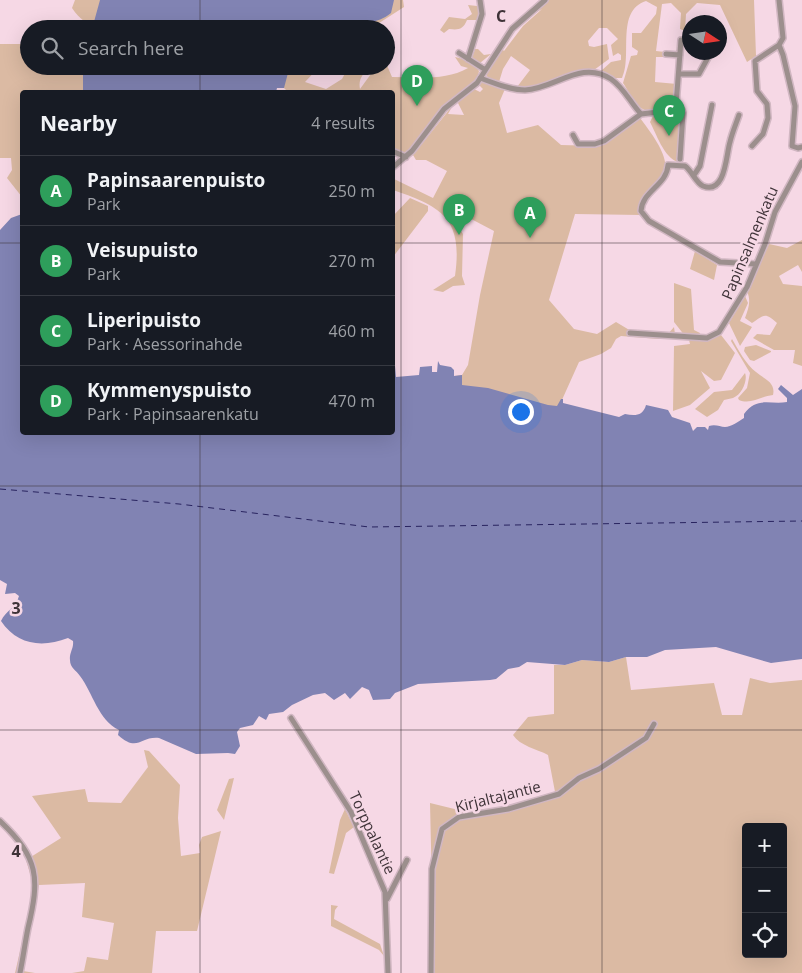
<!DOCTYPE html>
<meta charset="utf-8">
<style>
body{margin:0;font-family:"Open Sans",sans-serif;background:#242831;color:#f1f3f6}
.controls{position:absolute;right:15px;bottom:15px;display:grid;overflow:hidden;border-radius:5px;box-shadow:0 5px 20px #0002}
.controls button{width:45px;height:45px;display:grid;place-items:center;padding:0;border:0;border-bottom:1px solid #363941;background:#171b24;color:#f1f3f6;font:25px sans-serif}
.compass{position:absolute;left:682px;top:15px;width:45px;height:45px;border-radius:50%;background:#171b24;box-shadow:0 5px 20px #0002;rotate:102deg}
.you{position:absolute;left:520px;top:411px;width:18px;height:18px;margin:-12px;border:4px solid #fff;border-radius:50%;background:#1a73e8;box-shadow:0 0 0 8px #1a73e833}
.badge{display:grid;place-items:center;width:32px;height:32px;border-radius:50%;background:#db2777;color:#fff;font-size:16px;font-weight:700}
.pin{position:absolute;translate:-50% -41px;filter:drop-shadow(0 1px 2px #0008)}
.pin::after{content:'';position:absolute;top:26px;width:18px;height:15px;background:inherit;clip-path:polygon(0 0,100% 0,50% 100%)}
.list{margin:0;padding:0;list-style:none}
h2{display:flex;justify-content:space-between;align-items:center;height:65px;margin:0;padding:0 20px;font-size:21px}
h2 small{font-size:16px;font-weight:400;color:#9ea1a6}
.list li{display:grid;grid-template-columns:32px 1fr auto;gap:15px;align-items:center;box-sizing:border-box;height:70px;padding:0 20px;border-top:1px solid #363941}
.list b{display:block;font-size:19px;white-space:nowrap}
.list p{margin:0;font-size:16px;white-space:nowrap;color:#9ea1a6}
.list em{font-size:16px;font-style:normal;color:#9ea1a6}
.icon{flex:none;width:28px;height:28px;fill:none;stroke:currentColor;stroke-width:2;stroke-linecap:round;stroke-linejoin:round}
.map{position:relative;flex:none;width:802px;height:973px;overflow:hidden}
.search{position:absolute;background:#171b24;box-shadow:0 5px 20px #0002;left:20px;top:20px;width:375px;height:55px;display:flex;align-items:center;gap:12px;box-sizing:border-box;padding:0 18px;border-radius:28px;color:#9ea1a6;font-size:19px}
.panel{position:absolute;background:#171b24;box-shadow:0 5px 20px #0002;left:20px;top:90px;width:375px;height:345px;border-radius:5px}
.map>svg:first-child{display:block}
</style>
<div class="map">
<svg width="802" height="973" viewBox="0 0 802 973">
<rect width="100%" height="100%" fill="#f6d8e5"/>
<path fill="#dbbaa3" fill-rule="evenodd" d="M75,0H111L104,24C88,26 81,21 72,8Z
M382,0H403L404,7L376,25V29H328Z
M549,0H754L756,56L747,62L720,5L697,3L686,14L685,31L680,29L681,13L671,3L662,4L656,51L665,52V57H656L655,82L677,84L674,104C668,109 663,109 656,111C637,114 632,96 623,83L631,56L637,55L638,51L632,47V33H641L656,14L657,7L646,1C615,11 633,56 622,78H614L601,71L611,62L621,60V55L618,53L613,56L611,45L618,39L607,28H599L588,41L589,46L594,47L607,44L609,59L594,70L579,71L536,86L517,87L530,70L511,56L503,69L499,82L488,78L486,74L511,34L502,49L504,51L523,26L542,9L535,13Z
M468,5L477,6L479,10L478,20H467C463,30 458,30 449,29L444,33L440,30L449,17L465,19L472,14Z
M0,44H29V66H96L93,92H22V197L7,178L12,170L11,158H0Z
M475,49H478L484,55L491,54L480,63L472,58Z
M455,57C464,59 474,62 479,71C477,86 458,93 447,103C432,116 421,135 409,151L404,154L393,148L392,92H288L284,88H279L284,66H320L305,82L326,89L342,79L349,66H386V63L392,77C418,77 445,81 468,68L461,66ZM370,67H376L360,89C358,79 363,74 370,67Z
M483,81L505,89L499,103L507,133L538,125L561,145L599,146L640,118C649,130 663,148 665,162C668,185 633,192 641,215L575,214L549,300L574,329L597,334L616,322L631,331L668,334L674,327L675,334L659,337L661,338L659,339L621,336L616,339L611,348L601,354L579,362L557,411L457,400L454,376L462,375L468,365L480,295L494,231L456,211L453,217L463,234L462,276L465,285L453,286L443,292L433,290L455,276C463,219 443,207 393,190L392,178L433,198L447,171L426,160H416L413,155L453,105L448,114L464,115L457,101L474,89L480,92L483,89L478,84Z
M670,113L681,114L678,162C664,158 656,133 650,122L653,116Z
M410,198L428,206V211L393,257V216Z
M802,240V272L798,265L779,276L783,284L802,286V366L793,363L795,350H774L753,338L757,334L770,335L777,323C765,312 764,315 752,323L745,318C749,307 751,301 747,291L769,244L787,248Z
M695,251L717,265L714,280L690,269Z
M674,283L691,289L694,330L700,333L699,336H685L674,322Z
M745,296L748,303L740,321L752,327L740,346L729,323Z
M721,335L735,353L721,380L714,381L701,371L710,388L690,405L673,411L674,346L690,344L689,340L681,339H709Z
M732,339C738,349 746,365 756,372C764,379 776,382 773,395C761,396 751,405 739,400L738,398L747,388L750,373L731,341Z
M756,345L771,351V352L754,361L750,360L744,351L745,347Z
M745,373C748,380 742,395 733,398C730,399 727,399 724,400L718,410L707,417L695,409L714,392L732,390Z
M626,657L631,690L714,683L722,715H742L750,678L770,683L802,680V973H434L430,803L479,815L556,797L548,755C537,749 520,746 513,735L528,717L554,714V665H565L582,660L609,662ZM746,827H783V954H746Z
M144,750L149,751L180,785L178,818L181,856L200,853L199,845L202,837L221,831L197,931H156L152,973H72L84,971L87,957L108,960L114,923L82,917L85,883L39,885L23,971L35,973H15L32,899V880L26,860L61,838L32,796L85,789L88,802L121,803L148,767Z
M234,778L224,820L217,810L229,779Z
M345,809L354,827L346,833L334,874L329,873L340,820Z
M331,905L338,906L335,910L334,919L380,944L384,956L379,950L331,926Z"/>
<path fill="#8183b3" d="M100,0H394L391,13C375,26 367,18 350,29H92Z
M83,66H293L288,73L284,88H277L276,92H281H83Z
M22,214V432H392L393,366H395L396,377L419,375L420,367L432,366V372H437L438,361L440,365L451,367L454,370V376L462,375V385L488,388L548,405L557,406L561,399H563V403L619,417L625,414C635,416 643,416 646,405L668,410L672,417L690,423L693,431L697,427H705L708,430L709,426C716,424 720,427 725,427C731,427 739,421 744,418V414C757,396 770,405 787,402V398L778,389L781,385L793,395L802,389V659L771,663L716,647L665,650L647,657H626L609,662L582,660L565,665L527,662L519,667L508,669L496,679L490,680L418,684L395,693L390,699L373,700L369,690L362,687L350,699L345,693L334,700L325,693L313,695L292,705L283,712L269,714L266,720L259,716L253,725L240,728L237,732L240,746L235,754L228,753L196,754L159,738C140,736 138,753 118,735L119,730C98,720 93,693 80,676C76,670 70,668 70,660C69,653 74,648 73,641L68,638C42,648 17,645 1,621C6,610 16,608 19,596L15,593L5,594L7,584L0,580V230L11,218Z"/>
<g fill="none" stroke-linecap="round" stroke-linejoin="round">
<path stroke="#28235f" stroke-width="1" stroke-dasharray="6 5" stroke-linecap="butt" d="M0,489L179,504L369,527L802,521"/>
<defs>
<path id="street" d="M779,45L783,55L795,106L792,146L798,148L802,147
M459,53L484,69
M666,54L680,55
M468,59L482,14L480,0
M680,74H699L711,52
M480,78C494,83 510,90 525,90C555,89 581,59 611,79C624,88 630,102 641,114L667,111L676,105L681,40
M674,108L682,110L683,113L680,159
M739,115C736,124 732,133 730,142C726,154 726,195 703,186C696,183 692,171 685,166L668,165C667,185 642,191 641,211L649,221L720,262L756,264
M573,135L578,144H595L604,141L641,114
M752,146L763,134L768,118L767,104L757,91L755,61L779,45L783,38L779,0
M392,151L406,157
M392,168L412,151L444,109L477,83L512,29L545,0
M694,175L700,166L712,105
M630,333L707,338L719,332L747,287L765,244L775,212L802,162
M291,718L351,812L385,892L388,973
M0,821C39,858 40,878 28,928C25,943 23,958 20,973
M387,899L407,860
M431,973L432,869L442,829L459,817L508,809L559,794L579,778L599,769L646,738L654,724"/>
</defs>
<use href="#street" stroke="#d1b7c2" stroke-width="8"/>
<use href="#street" stroke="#9c8f8d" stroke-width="5"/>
</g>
<path fill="none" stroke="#3f3338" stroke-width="1" stroke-opacity="0.55" d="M200,0V29M401,0V973M602,0V973M200,66V92M0,243H22M392,243H802M200,432V973M0,486H802M0,730H802"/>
<g text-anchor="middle" stroke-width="5" stroke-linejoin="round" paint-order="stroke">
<g font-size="15" fill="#3f3338" stroke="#f6d8e5">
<text transform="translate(750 243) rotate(-67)" y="5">Papinsalmenkatu</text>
<text transform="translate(498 797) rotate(-14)" y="5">Kirjaltajantie</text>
<text transform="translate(372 833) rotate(65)" y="5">Torppalantie</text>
</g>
</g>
<g font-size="16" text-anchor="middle" font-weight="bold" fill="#3f3338" stroke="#f6d8e5" stroke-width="5" stroke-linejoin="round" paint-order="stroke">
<text x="501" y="22">C</text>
<text x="16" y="614">3</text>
<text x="16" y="857">4</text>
</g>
</svg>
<div class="controls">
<button>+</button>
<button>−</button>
<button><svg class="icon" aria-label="locate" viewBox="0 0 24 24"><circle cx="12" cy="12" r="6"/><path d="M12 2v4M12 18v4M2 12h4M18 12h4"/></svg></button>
</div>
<svg class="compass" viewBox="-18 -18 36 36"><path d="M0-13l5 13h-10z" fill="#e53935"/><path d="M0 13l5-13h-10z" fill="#9ea1a6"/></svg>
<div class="you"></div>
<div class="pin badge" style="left:530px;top:238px;background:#2e9e5b">A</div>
<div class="pin badge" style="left:459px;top:235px;background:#2e9e5b">B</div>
<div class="pin badge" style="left:669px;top:136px;background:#2e9e5b">C</div>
<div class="pin badge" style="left:417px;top:106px;background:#2e9e5b">D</div>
<div class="search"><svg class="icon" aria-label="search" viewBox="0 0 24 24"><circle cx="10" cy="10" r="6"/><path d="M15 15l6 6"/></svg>Search here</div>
<section class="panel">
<h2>Nearby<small>4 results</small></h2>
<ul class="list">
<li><span class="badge" style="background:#2e9e5b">A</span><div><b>Papinsaarenpuisto</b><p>Park</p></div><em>250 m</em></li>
<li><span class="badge" style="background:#2e9e5b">B</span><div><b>Veisupuisto</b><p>Park</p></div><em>270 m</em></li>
<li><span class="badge" style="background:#2e9e5b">C</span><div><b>Liperipuisto</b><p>Park · Asessorinahde</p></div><em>460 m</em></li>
<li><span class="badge" style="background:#2e9e5b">D</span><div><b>Kymmenyspuisto</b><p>Park · Papinsaarenkatu</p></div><em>470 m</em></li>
</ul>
</section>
</div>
